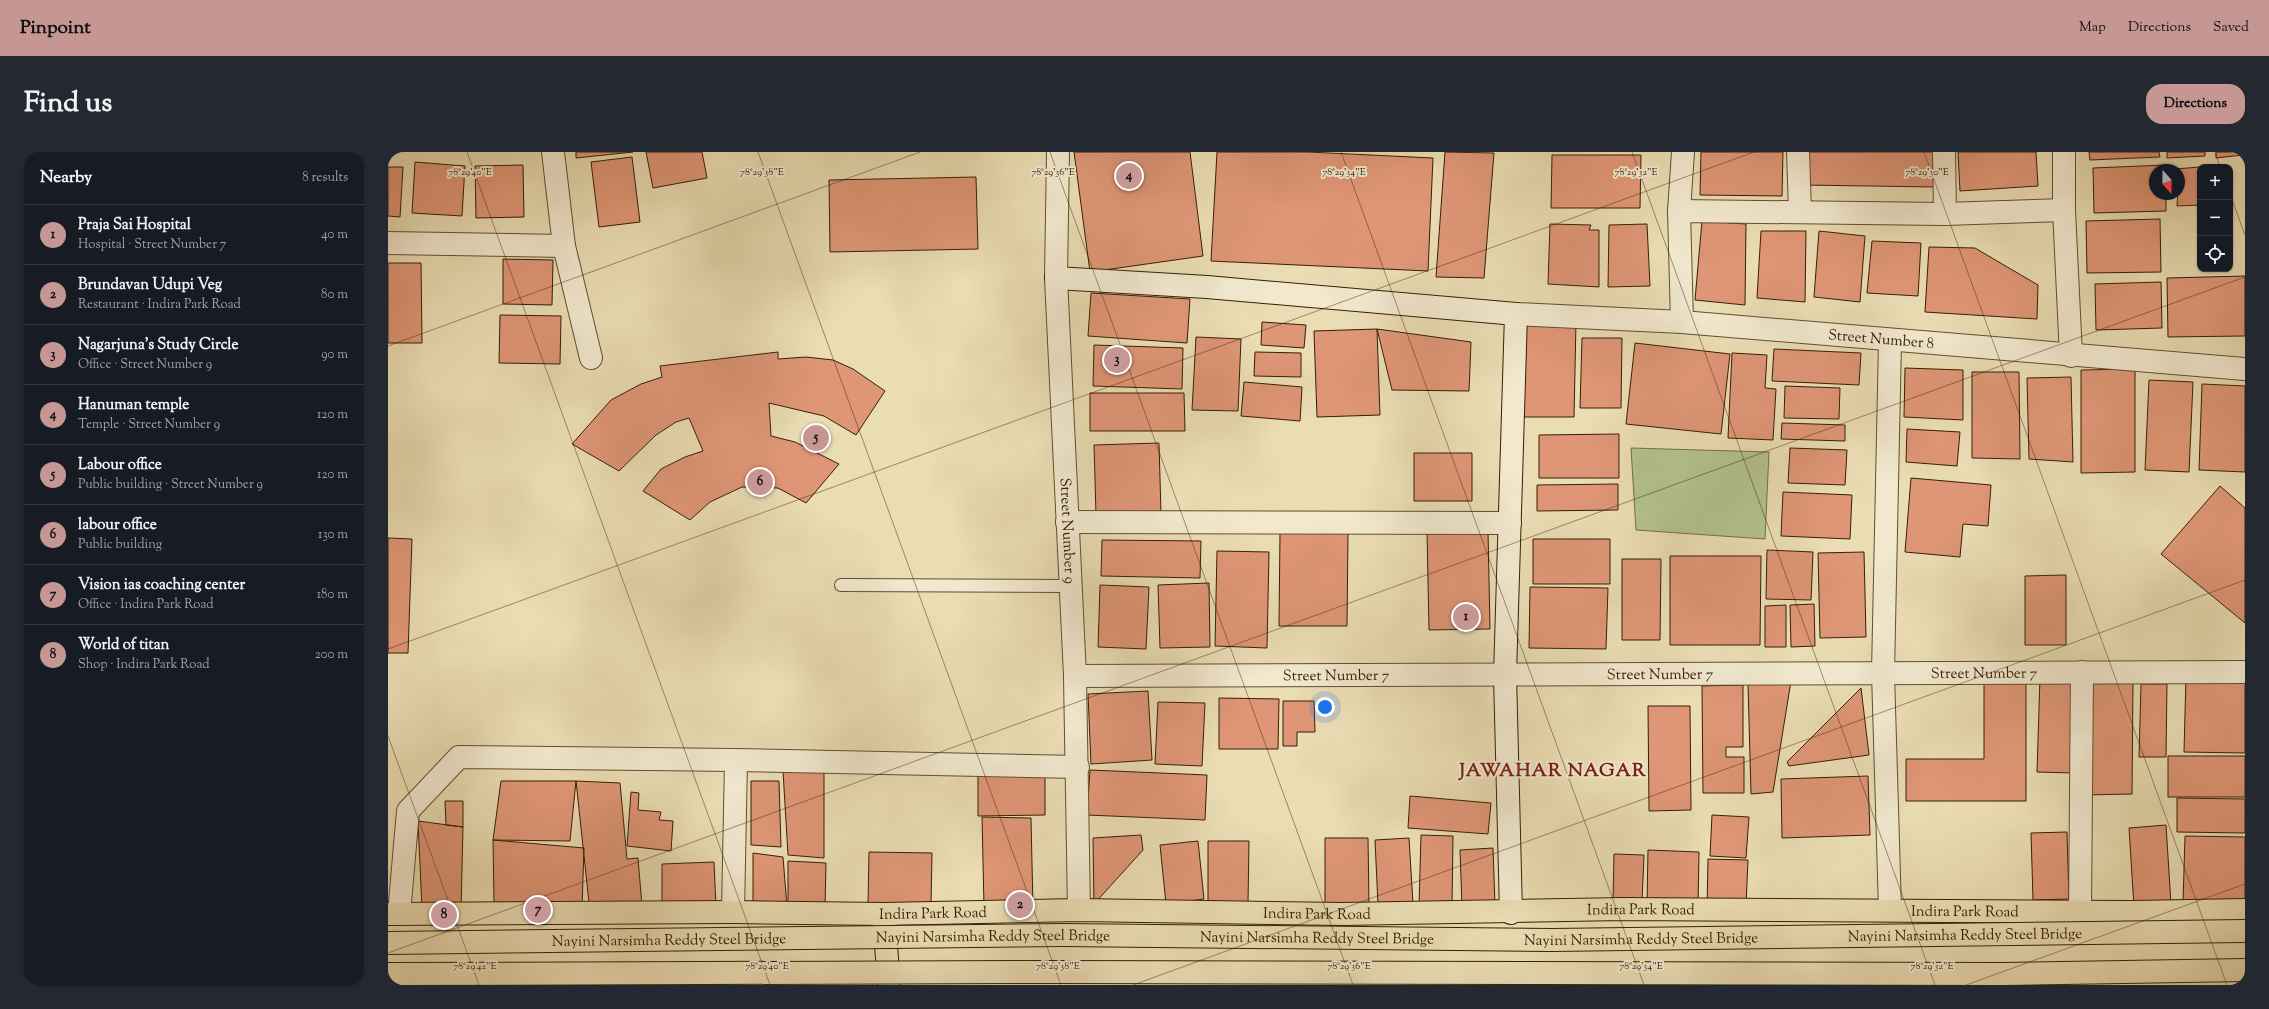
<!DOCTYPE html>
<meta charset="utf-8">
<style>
body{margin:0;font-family:"Sorts Mill Goudy",serif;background:#242831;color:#f1f3f6}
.controls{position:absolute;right:12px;top:12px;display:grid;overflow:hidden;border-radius:8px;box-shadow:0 1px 3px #0004}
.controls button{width:36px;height:36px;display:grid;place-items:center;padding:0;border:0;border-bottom:1px solid #363941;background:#171b24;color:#f1f3f6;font:20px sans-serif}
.compass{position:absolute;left:1761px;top:12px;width:36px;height:36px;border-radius:50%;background:#171b24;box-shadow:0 1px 3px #0004;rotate:160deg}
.you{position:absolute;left:937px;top:555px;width:14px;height:14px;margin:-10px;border:3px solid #fff;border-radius:50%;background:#1a73e8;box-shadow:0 0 0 6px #1a73e833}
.badge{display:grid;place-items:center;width:26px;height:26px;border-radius:50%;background:#c59692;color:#111;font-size:13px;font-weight:700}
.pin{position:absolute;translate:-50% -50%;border:2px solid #fff;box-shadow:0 1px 4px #0006}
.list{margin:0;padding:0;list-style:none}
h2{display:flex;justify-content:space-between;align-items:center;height:52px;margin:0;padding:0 16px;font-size:17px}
h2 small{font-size:13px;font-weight:400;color:#9ea1a6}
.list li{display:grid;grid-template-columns:26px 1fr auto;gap:12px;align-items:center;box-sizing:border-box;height:60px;padding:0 16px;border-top:1px solid #363941}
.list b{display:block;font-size:15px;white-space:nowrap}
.list p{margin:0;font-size:13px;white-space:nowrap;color:#9ea1a6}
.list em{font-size:13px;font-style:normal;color:#9ea1a6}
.icon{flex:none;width:22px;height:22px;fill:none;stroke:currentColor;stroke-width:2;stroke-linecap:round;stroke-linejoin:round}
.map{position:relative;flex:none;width:1857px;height:833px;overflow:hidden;border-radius:16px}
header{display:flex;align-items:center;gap:24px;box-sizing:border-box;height:56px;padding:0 20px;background:#c59692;color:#111}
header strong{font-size:19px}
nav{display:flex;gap:22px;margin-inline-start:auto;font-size:14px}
.intro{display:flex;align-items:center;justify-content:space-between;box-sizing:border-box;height:96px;padding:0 24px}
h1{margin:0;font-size:28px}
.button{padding:10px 18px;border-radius:16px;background:#c59692;color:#111;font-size:14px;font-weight:700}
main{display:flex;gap:24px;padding:0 24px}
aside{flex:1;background:#171b24;border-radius:16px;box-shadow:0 1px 3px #0004}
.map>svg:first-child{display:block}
</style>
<header>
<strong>Pinpoint</strong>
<nav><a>Map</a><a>Directions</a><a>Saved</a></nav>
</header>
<div class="intro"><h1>Find us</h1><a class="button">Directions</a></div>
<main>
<aside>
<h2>Nearby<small>8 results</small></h2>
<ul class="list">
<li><span class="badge">1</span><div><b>Praja Sai Hospital</b><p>Hospital · Street Number 7</p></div><em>40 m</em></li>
<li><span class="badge">2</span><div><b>Brundavan Udupi Veg</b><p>Restaurant · Indira Park Road</p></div><em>80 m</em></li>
<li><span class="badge">3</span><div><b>Nagarjuna's Study Circle</b><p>Office · Street Number 9</p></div><em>90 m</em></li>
<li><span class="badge">4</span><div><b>Hanuman temple</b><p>Temple · Street Number 9</p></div><em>120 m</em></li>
<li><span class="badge">5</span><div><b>Labour office</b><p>Public building · Street Number 9</p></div><em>120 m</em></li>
<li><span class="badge">6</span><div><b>labour office</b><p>Public building</p></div><em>130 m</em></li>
<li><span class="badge">7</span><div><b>Vision ias coaching center</b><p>Office · Indira Park Road</p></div><em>180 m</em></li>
<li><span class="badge">8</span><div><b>World of titan</b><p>Shop · Indira Park Road</p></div><em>200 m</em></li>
</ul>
</aside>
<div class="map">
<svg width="1857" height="833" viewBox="0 0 1857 833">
<rect width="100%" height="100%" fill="#eadcb3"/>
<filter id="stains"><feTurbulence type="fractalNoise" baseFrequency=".005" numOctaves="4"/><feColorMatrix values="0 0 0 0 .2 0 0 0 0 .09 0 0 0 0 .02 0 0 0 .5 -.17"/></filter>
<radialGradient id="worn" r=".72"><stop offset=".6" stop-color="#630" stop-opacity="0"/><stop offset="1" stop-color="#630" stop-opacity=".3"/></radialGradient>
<path fill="#b3c190" stroke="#74704a" d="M1243,296L1381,300L1377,387L1248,378Z"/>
<path fill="#df9676" stroke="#351f05" d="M188,0H245L188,6Z
M258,0H314L319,26L265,36Z
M686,0H802L815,104L702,120Z
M829,0H920L1045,6L1040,119L823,109Z
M1057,0L1106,1L1096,126L1048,125Z
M1313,0H1395L1394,44L1312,43Z
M1416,0H1548L1547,35L1416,33Z
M1570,0H1648L1650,34L1572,39Z
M1701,0H1771L1772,5L1702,8Z
M1779,0H1817V4L1779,6Z
M1828,0H1855V3L1828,6Z
M1164,3H1253L1252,56H1163Z
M244,5L252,70L211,75L203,10Z
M27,10L77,14L74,64L24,61Z
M135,13L136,65L88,66L87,14Z
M1777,13V18H1767V42H1778V59L1706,61L1705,16Z
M0,15H15L12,65L0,64Z
M1812,15V53L1789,54L1791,18L1787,17Z
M588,25L590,97L442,100L441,28Z
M1772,67L1773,120L1699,121L1698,69Z
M1314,69L1358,72L1357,153L1307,148Z
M1162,72L1203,73L1201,78H1211V135L1160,132Z
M1259,72L1262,134L1220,135L1221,73Z
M1373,79H1418L1417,150L1369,146Z
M1431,79L1477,84L1472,150L1426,145Z
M1484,89L1533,91L1530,144L1479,141Z
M1541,95L1587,96L1650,133L1649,167L1537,160Z
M115,107L165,108L164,153L115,152Z
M0,111H33L34,191H0Z
M1857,124V184L1780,185L1779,126Z
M1773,130L1774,176L1708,178L1707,132Z
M703,141L802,147L799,191L700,184Z
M112,163L173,164L172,212L111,211Z
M874,170L918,173L916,196L873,193Z
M1137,170H1188L1186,265H1136Z
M989,177L992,263L929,265L926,179Z
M989,177L1083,190L1081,239L1004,238Z
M808,185L853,187L850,259L804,258Z
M1194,186H1234L1233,256H1192Z
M1247,191L1342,202L1333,282L1238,272Z
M706,193L795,196L794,237L705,234Z
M1386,197L1473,201L1471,233L1384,229Z
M390,200V207L418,205L445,208L465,217L497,239L468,283L436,264L381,251L383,284L407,290L451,312L418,351L390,336L354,335L322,350L302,368L255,339L273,317L297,305L315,299L301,266L288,270L268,283L231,319L184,292L223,248L253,232L274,225L272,214Z
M867,200L913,201V225L866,224Z
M1344,201L1379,203L1377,236L1388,237L1385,288L1340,286Z
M1517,216L1575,218V268L1516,265Z
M1747,217V320L1693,321V218Z
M1584,220H1631L1632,307L1584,306Z
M1683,225L1685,310L1641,307L1639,226Z
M1761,228L1805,230L1801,320L1757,318Z
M856,230L914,235L912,269L853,264Z
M1814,232L1857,234V320L1811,318Z
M1397,234L1452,236L1451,267L1396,266Z
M702,241H796L797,279H702Z
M1394,271L1457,273V289L1393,287Z
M1519,277L1572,280L1569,314L1518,310Z
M1231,282V326H1151V283Z
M771,291L773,362L708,363L706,293Z
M1402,296L1459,298L1457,333L1400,331Z
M1026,301H1084V349H1026Z
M1523,326L1603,333L1600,374L1575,372L1572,405L1517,400Z
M1230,332V358L1149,359V333Z
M1832,334L1857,356V471L1773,402Z
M1395,340L1464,343L1462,387L1393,384Z
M1100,378L1102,477L1041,478L1039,379Z
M892,381H960L959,474H891Z
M0,386L24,387L20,501H0Z
M1145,387H1222V432H1145Z
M714,388L813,389L812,426L713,424Z
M1379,398L1425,400L1423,448L1378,447Z
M829,399L881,400L879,496L827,494Z
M1476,400L1478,485L1432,486L1430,401Z
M1282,404H1373L1372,493H1282Z
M1234,407H1273L1272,488H1234Z
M1678,423V493H1637V424Z
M821,431L822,495L772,496L770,433Z
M712,433L761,435L758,497L710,495Z
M1142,435L1220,436L1218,497L1141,496Z
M1426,452L1427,494L1403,495L1402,453Z
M1398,453V495H1377V454Z
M1798,524L1857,525V601L1796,600Z
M1652,525L1688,526L1685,621L1649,620Z
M1638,526V649H1518V607H1596V527Z
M1403,529L1385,640L1363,642L1360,531Z
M1745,531L1744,642L1696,643V532Z
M1753,532H1779L1778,605H1751Z
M1355,533V595H1338V605H1356V641H1315L1314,534Z
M1473,536L1481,603L1401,614L1399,610Z
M760,539L764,608L703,612L700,542Z
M831,546L891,547L890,597H831Z
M895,549H926L927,580H909V594H895Z
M770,550L817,551L814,614L767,612Z
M1260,554H1302L1303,658L1261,659Z
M1780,604H1857V645H1780Z
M436,616V706L400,703L395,619Z
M702,618L819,623L817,668L699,663Z
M657,621V663L590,664V622Z
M1480,624L1482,683L1394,686L1393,627Z
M113,629H188L182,689L105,688Z
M188,629L232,631L239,707L250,706L254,754L202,760Z
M363,629H391L393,695L363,693Z
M243,640L251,641L250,658L273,660L271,668L285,669L283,699L239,694Z
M1022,644L1103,651L1100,682L1020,676Z
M1789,646L1857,647V681L1789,680Z
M57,649H75V675L58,673Z
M1324,663L1361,665L1358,706L1322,704Z
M594,665L643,666L645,756L596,754Z
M30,669L75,675L73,757H34Z
M1778,673L1783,752L1746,755L1741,676Z
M1679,680L1681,747L1645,748L1643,681Z
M753,683L755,698L706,752L705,686Z
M1033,683L1065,684L1064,755L1031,754Z
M1797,684L1857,685V752L1795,751Z
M937,686H980L981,753H937Z
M1021,686L1025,752L990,753L987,688Z
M105,688L196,696L194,756L106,752Z
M810,689L816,747L778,752L772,693Z
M820,689H861L860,752L820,751Z
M1105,696L1107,754L1074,755L1072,698Z
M1260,698L1311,700L1310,754L1259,753Z
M481,700L544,701L543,752H480Z
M365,701L395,705L399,755H365Z
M1226,702L1256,703L1254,750H1225Z
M1320,707L1360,708L1358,754H1319Z
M400,709L438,711L437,755L400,752Z
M326,710L328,756L274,757V712Z"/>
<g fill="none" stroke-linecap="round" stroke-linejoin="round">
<defs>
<path id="lane" d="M453,433L682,434"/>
<g id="street">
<path d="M165,0L176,94L203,206"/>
<path id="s1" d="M670,0L668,126L687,524L691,758"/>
<path d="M1410,0L1412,59"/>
<path d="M1556,0L1557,62"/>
<path d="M1676,0V58L1683,204"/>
<path d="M1291,59L1295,0"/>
<path d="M0,91L176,94"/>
<path id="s2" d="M1128,162L1294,170L1857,217"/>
<path d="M1294,170L1291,59L1557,62L1676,58"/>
<path d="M679,370L1122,371"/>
<path id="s3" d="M687,524L1857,520"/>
<path d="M1502,758L1495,521L1502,189"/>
<path d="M1692,759L1694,520"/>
<path d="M345,760L348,608"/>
<path d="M11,762L20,659L71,605L348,608L690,615"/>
</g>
<path id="secondary" d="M668,126L819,135L1128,162L1117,523L1123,761"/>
<g id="primary">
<path id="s4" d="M0,762L345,760L495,762L691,758L955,762L1234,757L1746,760L1857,758"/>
<path d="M496,767L501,833"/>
</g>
</defs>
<use href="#lane" stroke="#624e30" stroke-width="14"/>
<use href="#street" stroke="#624e30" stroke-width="24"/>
<use href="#secondary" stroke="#351f05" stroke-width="24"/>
<use href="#primary" stroke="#351f05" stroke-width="24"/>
<use href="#lane" stroke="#f1e8ce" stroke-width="12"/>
<use href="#street" stroke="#f1e8ce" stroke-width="22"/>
<use href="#secondary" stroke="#f1e8ce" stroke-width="22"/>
<use href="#primary" stroke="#eadcb3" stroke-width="22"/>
<defs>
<g id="primary-bridge">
<path id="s5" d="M0,791L675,783L1165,788L1857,779"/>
<path d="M0,822L665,820L1617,822L1857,818"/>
</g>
</defs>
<use href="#primary-bridge" stroke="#351f05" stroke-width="24" stroke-linecap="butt"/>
<use href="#primary-bridge" stroke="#eadcb3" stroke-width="22"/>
</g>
<path fill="none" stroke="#351f05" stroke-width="1" stroke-opacity="0.45" d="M79,0L382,833M370,0L673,833M662,0L965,833M953,0L1256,833M1244,0L1547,833M1536,0L1839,833M1827,0L1832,15M1842,42L1857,83M0,194L532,0M0,497L1366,0M0,584L91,833M0,801L1857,125M745,833L1857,428M1578,833L1857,732"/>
<g text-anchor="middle" stroke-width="4" stroke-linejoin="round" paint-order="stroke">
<g font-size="15" fill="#351f05" stroke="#f1e8ce">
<text dy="5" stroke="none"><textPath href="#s2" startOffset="366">Street Number 8</textPath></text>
<text dy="5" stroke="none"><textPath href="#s1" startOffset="379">Street Number 9</textPath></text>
<text dy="5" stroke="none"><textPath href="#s3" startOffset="909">Street Number 7</textPath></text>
<text dy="5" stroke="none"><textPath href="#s3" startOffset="585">Street Number 7</textPath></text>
<text dy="5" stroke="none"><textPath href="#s3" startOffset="261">Street Number 7</textPath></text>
<text dy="5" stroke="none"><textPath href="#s4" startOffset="1253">Indira Park Road</textPath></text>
<text dy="5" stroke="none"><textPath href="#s4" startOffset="1577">Indira Park Road</textPath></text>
<text dy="5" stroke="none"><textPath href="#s4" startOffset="545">Indira Park Road</textPath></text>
<text dy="5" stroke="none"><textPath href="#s4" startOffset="929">Indira Park Road</textPath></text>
<text dy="5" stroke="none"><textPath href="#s5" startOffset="1577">Nayini Narsimha Reddy Steel Bridge</textPath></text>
<text dy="5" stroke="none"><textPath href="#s5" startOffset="605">Nayini Narsimha Reddy Steel Bridge</textPath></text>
<text dy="5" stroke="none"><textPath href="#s5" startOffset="929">Nayini Narsimha Reddy Steel Bridge</textPath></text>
<text dy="5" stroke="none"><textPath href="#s5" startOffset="1253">Nayini Narsimha Reddy Steel Bridge</textPath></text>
<text dy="5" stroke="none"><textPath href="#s5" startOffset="281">Nayini Narsimha Reddy Steel Bridge</textPath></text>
</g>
<g font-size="19" font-weight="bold" letter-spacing="1" fill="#7a1f14" stroke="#f1e8ce">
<text x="1165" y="624">JAWAHAR NAGAR</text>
</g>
</g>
<g font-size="10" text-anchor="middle" fill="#351f05" stroke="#f1e8ce" stroke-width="4" stroke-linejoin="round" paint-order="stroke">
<text x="82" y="23">78°29'40"E</text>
<text x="374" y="23">78°29'38"E</text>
<text x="665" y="23">78°29'36"E</text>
<text x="956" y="23">78°29'34"E</text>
<text x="1248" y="23">78°29'32"E</text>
<text x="1539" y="23">78°29'30"E</text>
<text x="87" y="817">78°29'42"E</text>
<text x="379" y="817">78°29'40"E</text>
<text x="670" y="817">78°29'38"E</text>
<text x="961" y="817">78°29'36"E</text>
<text x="1253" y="817">78°29'34"E</text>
<text x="1544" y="817">78°29'32"E</text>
</g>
<rect width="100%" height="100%" filter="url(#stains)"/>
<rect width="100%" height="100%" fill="url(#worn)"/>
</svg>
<div class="controls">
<button>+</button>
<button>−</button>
<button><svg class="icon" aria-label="locate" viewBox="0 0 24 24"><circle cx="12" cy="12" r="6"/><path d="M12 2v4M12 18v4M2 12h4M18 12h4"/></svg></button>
</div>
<svg class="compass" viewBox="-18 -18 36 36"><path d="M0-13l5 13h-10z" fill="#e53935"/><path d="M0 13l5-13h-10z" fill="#9ea1a6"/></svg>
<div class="you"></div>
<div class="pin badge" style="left:1078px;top:465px">1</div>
<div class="pin badge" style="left:632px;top:753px">2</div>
<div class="pin badge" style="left:729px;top:208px">3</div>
<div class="pin badge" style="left:741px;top:24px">4</div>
<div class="pin badge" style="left:428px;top:286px">5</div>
<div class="pin badge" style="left:372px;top:330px">6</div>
<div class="pin badge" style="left:150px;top:758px">7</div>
<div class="pin badge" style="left:56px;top:763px">8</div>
</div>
</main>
